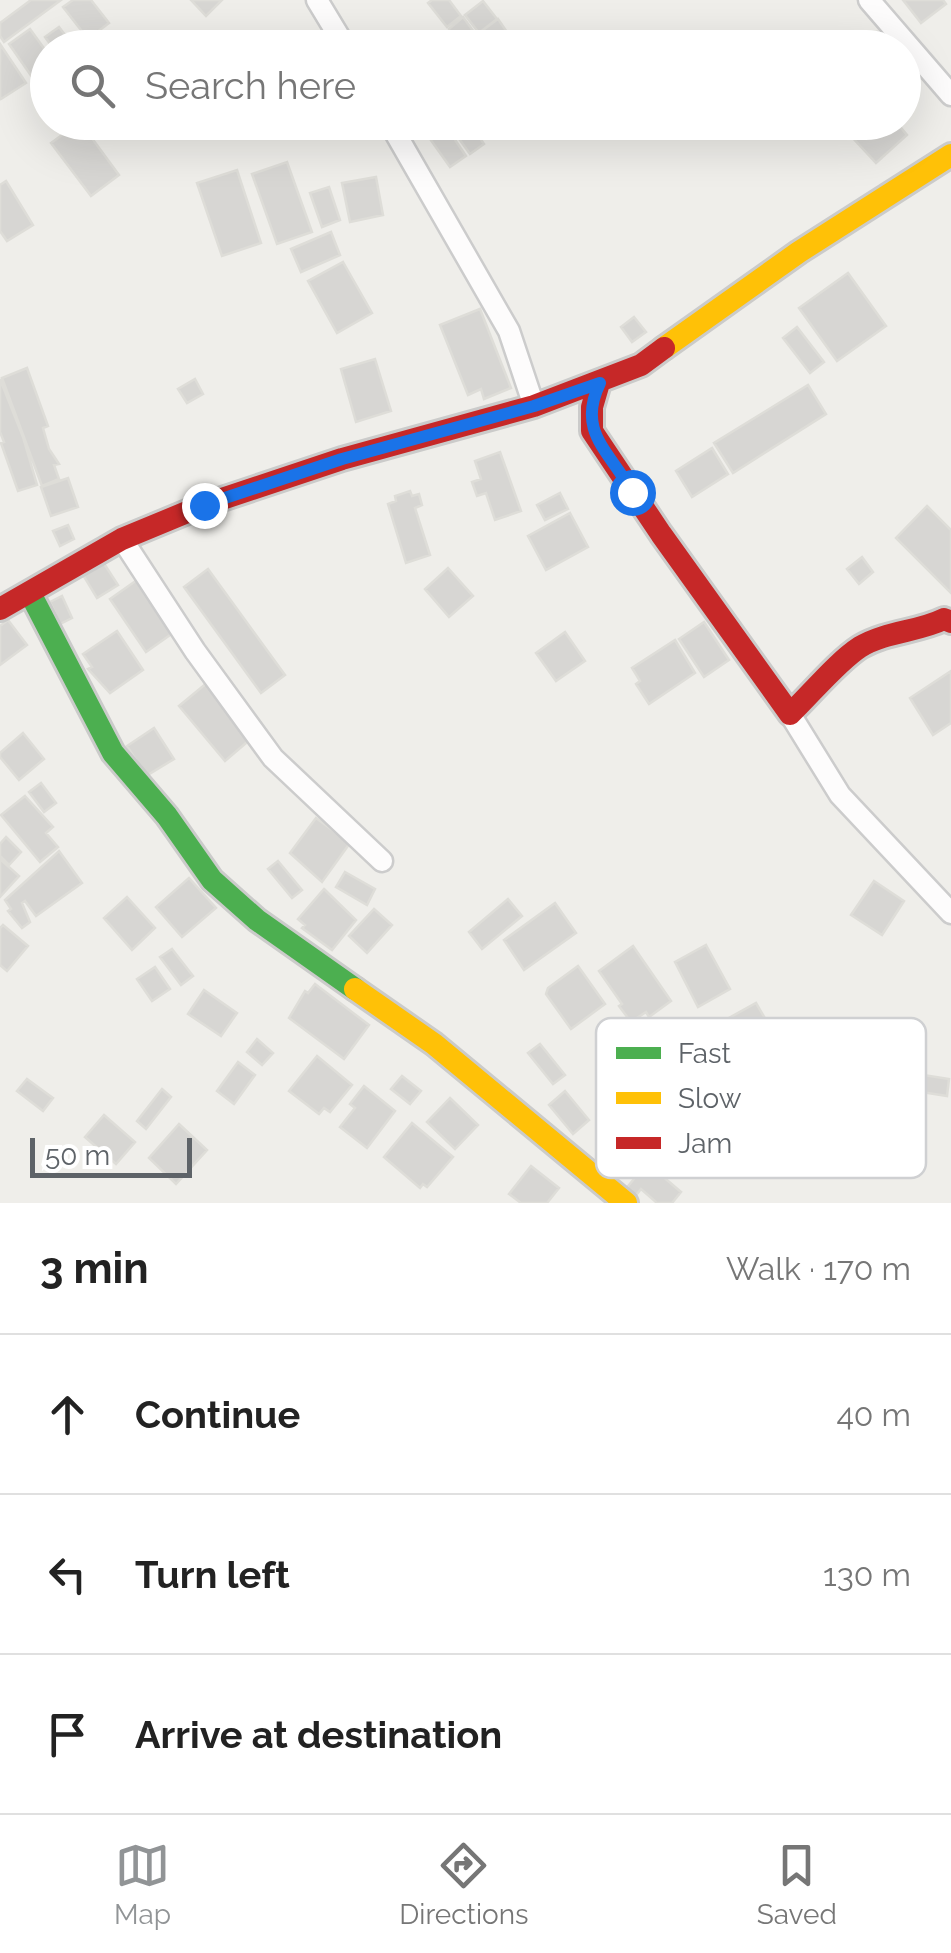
<!DOCTYPE html>
<meta charset="utf-8">
<style>
body{margin:0;font-family:Raleway,sans-serif;background:#f2f2f2;color:#222}
.scale{position:absolute;left:30px;bottom:25px;width:162px;box-sizing:border-box;padding-left:10px;border:5px solid #5e6368;border-top:0;font-size:28px;line-height:35px;white-space:nowrap;color:#5e6368;-webkit-text-stroke:8px #fff;paint-order:stroke}
.stop{position:absolute;width:30px;height:30px;margin:-22px;border:8px solid #1a73e8;border-radius:50%;background:#fff}
.stop.end{background:#1a73e8;border-color:#fff;box-shadow:0 2px 10px #0008}
.list{margin:0;padding:0;list-style:none}
h2{display:flex;justify-content:space-between;align-items:center;height:130px;margin:0;padding:0 40px;font-size:42px}
h2 small{font-size:32px;font-weight:400;color:#767676}
.list li{display:grid;grid-template-columns:65px 1fr auto;gap:30px;align-items:center;box-sizing:border-box;height:160px;padding:0 40px;border-top:2px solid #e0e0e0}
.list b{display:block;font-size:38px;white-space:nowrap}
.list em{font-size:32px;font-style:normal;color:#767676}
.icon{flex:none;width:55px;height:55px;fill:none;stroke:currentColor;stroke-width:2;stroke-linecap:round;stroke-linejoin:round}
.map{position:relative;flex:none;width:951px;height:1203px;overflow:hidden}
.search{position:absolute;background:#fff;box-shadow:0 10px 40px #0002;left:30px;right:30px;top:30px;height:110px;display:flex;align-items:center;gap:25px;box-sizing:border-box;padding:0 35px;border-radius:55px;color:#767676;font-size:38px}
.sheet{height:610px;background:#fff}
nav{display:flex;justify-content:space-around;align-items:center;box-sizing:border-box;height:140px;border-top:2px solid #e0e0e0;background:#fff;font-size:28px;color:#767676}
nav a{display:grid;justify-items:center;gap:5px}
nav .on{color:#919496}
.map>svg:first-child{display:block}
</style>
<div class="map">
<svg width="951" height="1203" viewBox="0 0 951 1203">
<rect width="100%" height="100%" fill="#efeeea"/>
<path fill="#d7d6d3" stroke="#deddd8" stroke-width="2.5" d="M31,0H61L4,42L0,36V23Z
M73,0H91L109,23L88,39L63,7Z
M191,0H222L206,16Z
M432,0H449L461,16L447,27L428,3Z
M903,0H943L946,4L921,23Z
M483,1L497,19L479,33L465,15Z
M463,17L474,32L460,44L449,29Z
M498,19L518,48H489L479,33Z
M59,27L72,44L67,48H53L45,37Z
M30,29L48,54V66L32,77L9,44Z
M877,32L893,48H861Z
M0,44L26,83L1,99L0,97Z
M904,54L923,76L904,93Z
M80,122L119,175L91,196L51,143Z
M418,122H443L466,156L450,167Z
M447,122H469L484,144L470,154Z
M838,122H896L907,135L876,163Z
M287,162L312,232L277,244L252,174Z
M237,170L261,243L222,256L197,183Z
M376,177L383,215L350,222L342,183Z
M6,181L33,225L7,241L0,231V185Z
M329,187L340,220L322,227L310,193Z
M331,232L340,255L301,272L291,249Z
M343,262L372,313L337,333L308,281Z
M848,273L886,326L837,361L799,308Z
M480,309L511,388L484,399L481,389L468,395L440,325Z
M634,317L646,332L632,342L621,327Z
M797,327L824,362L810,373L783,338Z
M375,359L391,411L356,422L341,369Z
M27,368L48,426L43,428L49,449L59,464L54,465L59,479L42,486L2,378Z
M0,379L23,437L37,485L18,491L1,443L4,442L0,432Z
M195,379L203,394L187,403L178,389Z
M808,385L826,414L733,473L714,443Z
M712,448L728,474L692,497L676,471Z
M500,452L521,511L495,520L486,493L477,496L472,482L481,479L475,461Z
M68,478L78,507L51,516L41,487Z
M410,491L412,496L419,494L422,505L415,508L430,555L406,563L388,504L396,501L395,496Z
M560,493L568,509L545,520L537,505Z
M927,506L951,530V593L896,538Z
M570,513L588,547L546,570L528,536Z
M68,525L74,539L60,546L53,531Z
M862,557L873,572L859,584L847,569Z
M103,562L118,585L97,598L83,575Z
M448,568L473,596L449,617L425,589Z
M208,569L285,675L261,693L184,587Z
M137,580L173,633L146,652L110,599Z
M62,596L72,618L60,624L50,602Z
M8,620L27,645L0,665V626Z
M704,622L729,660L704,677L679,639Z
M117,631L143,670L110,693L88,669L92,667L83,654Z
M565,632L585,661L556,681L536,653Z
M675,640L695,673L649,704L636,684L640,681L632,668Z
M951,671V723L933,735L910,698Z
M208,682L253,737L225,761L179,706Z
M154,728L174,759L146,776L127,746Z
M23,733L44,759L19,780L0,757V753Z
M41,783L56,803L44,812L29,792Z
M25,796L53,827L46,833L58,847L40,862L1,815Z
M316,818L350,843L322,882L290,853Z
M6,837L21,852L9,865L0,856V844Z
M59,851L82,883L36,916L25,901L22,903L30,922L22,928L8,911L11,909L5,900Z
M0,859L19,876L0,897Z
M278,861L302,890L292,898L268,869Z
M345,872L375,889L367,905L336,887Z
M189,878L216,908L182,937L156,907Z
M874,881L904,901L882,935L851,915Z
M324,889L356,920L332,950L302,928L305,925L298,919Z
M127,897L155,928L132,950L104,918Z
M508,899L522,916L482,949L469,932Z
M555,903L576,933L524,970L504,940Z
M374,909L392,925L367,953L349,936Z
M3,925L28,946L7,971L0,965V928Z
M706,945L730,989L698,1007L675,962Z
M633,946L671,1001L649,1017L646,1012L631,1022L619,1006L622,1004L599,971Z
M172,949L193,976L181,985L160,957Z
M578,966L605,1004L571,1029L546,994L548,988Z
M155,967L170,989L152,1001L137,979Z
M315,984L369,1025L344,1059L289,1018L305,991L308,993Z
M204,990L237,1013L221,1036L188,1014Z
M756,1003L776,1037L747,1054L727,1019Z
M257,1039L273,1053L262,1065L247,1052Z
M540,1044L565,1075L553,1084L528,1053Z
M317,1056L352,1085L330,1112L324,1108L319,1114L289,1091Z
M238,1062L255,1075L234,1104L217,1091Z
M917,1074L949,1079L947,1096L915,1091Z
M402,1076L421,1091L410,1104L391,1089Z
M27,1079L53,1098L43,1111L17,1091Z
M364,1086L395,1111L367,1148L340,1127L355,1108L350,1104Z
M162,1089L171,1097L146,1129L137,1121Z
M565,1091L589,1120L573,1134L549,1105Z
M450,1098L478,1125L455,1149L427,1122Z
M104,1115L135,1142L116,1164L85,1137Z
M412,1123L453,1157L427,1187L423,1184L420,1188L384,1157Z
M179,1124L207,1150L176,1184L149,1158Z
M647,1163L681,1192L672,1203H657L641,1189L633,1199L624,1191Z
M531,1166L559,1188L547,1203H521L509,1194Z"/>
<g fill="none" stroke-linecap="round" stroke-linejoin="round">
<defs>
<path id="street" d="M317,0L346,48
M869,0L951,95
M389,122L509,331L534,406
M122,539L195,651L273,758L382,861
M790,714L840,795L951,913"/>
<path id="fast" d="M30,593L113,753L167,816L212,880L257,920L355,989"/>
<path id="slow" d="M664,348L799,252L951,155
M355,989L434,1044L626,1203"/>
<path id="jam" d="M599,383L592,407V431L661,534L790,714C811,694 837,662 860,647C887,631 918,632 944,619L951,622
M0,609L122,539L204,505L342,459L534,406L641,365L664,348"/>
</defs>
<use href="#street" stroke="#ccc" stroke-width="25"/>
<use href="#fast" stroke="#cbcbca" stroke-width="28"/>
<use href="#slow" stroke="#cbcbca" stroke-width="28"/>
<use href="#jam" stroke="#cbcbca" stroke-width="28"/>
<use href="#street" stroke="#fdfcfc" stroke-width="20"/>
<use href="#fast" stroke="#4caf50" stroke-width="22"/>
<use href="#slow" stroke="#ffc107" stroke-width="22"/>
<use href="#jam" stroke="#c62828" stroke-width="22"/>
</g>
<g fill="none" stroke-linecap="round" stroke-linejoin="round">
<path stroke="#1a73e8" stroke-width="12" d="M204,505L342,459L534,406L600,383C576,432 610,451 632,492"/>
</g>
<rect x="596" y="1018" width="330" height="160" rx="15" fill="#fff" stroke="#cfd0d2" stroke-width="2.5"/>
<rect x="616" y="1047" width="45" height="12" fill="#4caf50"/>
<rect x="616" y="1092" width="45" height="12" fill="#ffc107"/>
<rect x="616" y="1137" width="45" height="12" fill="#c62828"/>
<g font-size="28" fill="#5e6368">
<text x="678" y="1063">Fast</text>
<text x="678" y="1108">Slow</text>
<text x="678" y="1153">Jam</text>
</g>
</svg>
<div class="scale">50 m</div>
<div class="stop" style="left:632px;top:492px"></div>
<div class="stop end" style="left:204px;top:505px"></div>
<div class="search"><svg class="icon" aria-label="search" viewBox="0 0 24 24"><circle cx="10" cy="10" r="6"/><path d="M15 15l6 6"/></svg>Search here</div>
</div>
<section class="sheet">
<h2>3 min<small>Walk · 170 m</small></h2>
<ul class="list">
<li><svg class="icon" aria-label="ahead" viewBox="0 0 24 24"><path d="M12 20V5M6 11l6-6 6 6"/></svg><div><b>Continue</b></div><em>40 m</em></li>
<li><svg class="icon" aria-label="left" viewBox="0 0 24 24"><path d="M17 20v-9H6M10 6l-5 5 5 5"/></svg><div><b>Turn left</b></div><em>130 m</em></li>
<li><svg class="icon" aria-label="arrive" viewBox="0 0 24 24"><path d="M6 21V4h12l-3 4 3 4H6"/></svg><div><b>Arrive at destination</b></div></li>
</ul>
</section>
<nav>
<a class="on"><svg class="icon" aria-label="map" viewBox="0 0 24 24"><path d="M3 6l6-2 6 2 6-2v14l-6 2-6-2-6 2zM9 4v14M15 6v14"/></svg>Map</a>
<a><svg class="icon" aria-label="directions" viewBox="0 0 24 24"><path d="M12 3l9 9-9 9-9-9zM9 14v-3h6M13 9l2 2-2 2"/></svg>Directions</a>
<a><svg class="icon" aria-label="saved" viewBox="0 0 24 24"><path d="M7 4h10v16l-5-4-5 4z"/></svg>Saved</a>
</nav>
